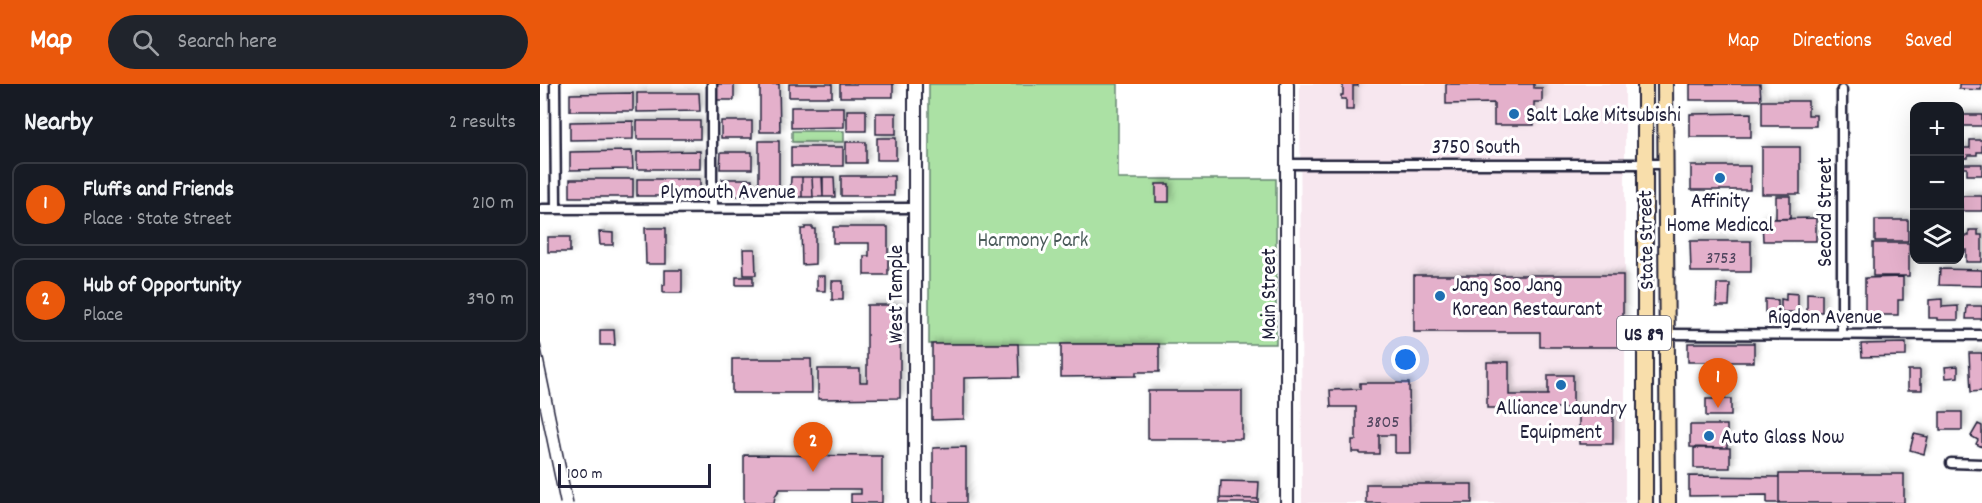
<!DOCTYPE html>
<meta charset="utf-8">
<style>
body{margin:0;font-family:Dekko,sans-serif;background:#20242c;color:#f1f3f6}
.controls{position:absolute;right:18px;top:18px;display:grid;overflow:hidden;border-radius:12px;box-shadow:0 6px 24px #0002}
.controls button{width:54px;height:54px;display:grid;place-items:center;padding:0;border:0;border-bottom:2px solid #363941;background:#171b24;color:#f1f3f6;font:30px sans-serif}
.scale{position:absolute;left:18px;bottom:15px;width:153px;box-sizing:border-box;padding-left:6px;border:3px solid #22223b;border-top:0;font-size:16px;line-height:21px;white-space:nowrap;color:#22223b;-webkit-text-stroke:4px #fff;paint-order:stroke}
.you{position:absolute;left:866px;top:276px;width:21px;height:21px;margin:-15px;border:4px solid #fff;border-radius:50%;background:#1a73e8;box-shadow:0 0 0 9px #1a73e833}
.badge{display:grid;place-items:center;width:39px;height:39px;border-radius:50%;background:#ea580c;color:#fff;font-size:20px;font-weight:700}
.pin{position:absolute;translate:-50% -50px;filter:drop-shadow(0 2px 3px #0008)}
.pin::after{content:'';position:absolute;top:32px;width:21px;height:18px;background:inherit;clip-path:polygon(0 0,100% 0,50% 100%)}
.list{margin:0;padding:0;list-style:none}
h2{display:flex;justify-content:space-between;align-items:center;height:78px;margin:0;padding:0 24px;font-size:26px}
h2 small{font-size:20px;font-weight:400;color:#9ea1a6}
.list li{display:grid;grid-template-columns:39px 1fr auto;gap:18px;align-items:center;box-sizing:border-box;height:84px;margin:0 12px 12px;padding:0 12px;border:2px solid #363941;border-radius:12px}
.list b{display:block;font-size:22px;white-space:nowrap}
.list p{margin:0;font-size:20px;white-space:nowrap;color:#9ea1a6}
.list em{font-size:20px;font-style:normal;color:#9ea1a6}
.icon{flex:none;width:33px;height:33px;fill:none;stroke:currentColor;stroke-width:2;stroke-linecap:round;stroke-linejoin:round}
.map{position:relative;flex:none;width:1442px;height:419px;overflow:hidden}
header{display:flex;align-items:center;gap:36px;box-sizing:border-box;height:84px;padding:0 30px;background:#ea580c;color:#fff}
header strong{font-size:28px}
nav{display:flex;gap:33px;margin-inline-start:auto;font-size:21px}
.search{width:420px;height:54px;background:#20242c;display:flex;align-items:center;gap:15px;box-sizing:border-box;padding:0 21px;border-radius:33px;color:#9ea1a6;font-size:22px}
main{display:flex}
aside{flex:1;background:#171b24}
.map>svg:first-child{display:block}
</style>
<header>
<strong>Map</strong>
<div class="search"><svg class="icon" aria-label="search" viewBox="0 0 24 24"><circle cx="10" cy="10" r="6"/><path d="M15 15l6 6"/></svg>Search here</div>
<nav><a>Map</a><a>Directions</a><a>Saved</a></nav>
</header>
<main>
<aside>
<h2>Nearby<small>2 results</small></h2>
<ul class="list">
<li><span class="badge">1</span><div><b>Fluffs and Friends</b><p>Place · State Street</p></div><em>210 m</em></li>
<li><span class="badge">2</span><div><b>Hub of Opportunity</b><p>Place</p></div><em>390 m</em></li>
</ul>
</aside>
<div class="map">
<svg width="1442" height="419" viewBox="0 0 1442 419">
<defs>
<filter id="shadow"><feDropShadow dx="3" dy="-3" stdDeviation="3" flood-color="#0004"/></filter>
</defs>
<rect width="100%" height="100%" fill="#fff"/>
<filter id="ink" filterUnits="userSpaceOnUse"><feTurbulence type="fractalNoise" baseFrequency=".0167" numOctaves="2"/><feDisplacementMap in="SourceGraphic" scale="12" xChannelSelector="R" yChannelSelector="G"/><feConvolveMatrix kernelMatrix="1 2 1 2 8 2 1 2 1" color-interpolation-filters="sRGB"/></filter>
<g filter="url(#ink)">
<path fill="#f7e7ef" d="M760,0H1085V419H762Z"/>
<path fill="#abe1a4" stroke="#668270" stroke-width="1.5" d="M389,0H578V95H736V260H389Z
M252,47H304V58H252Z"/>
<path fill="#e4b0cb" stroke="#22223b" stroke-width="1.5" filter="url(#shadow)" d="M177,0H194V16H177Z
M220,0H239L240,48H220Z
M249,0H292V13H249Z
M300,0H353V13H300Z
M803,0H818V2H813V26H806V15H801V11H803Z
M906,0H994V4H1002V18H994V41H954V19L906,20Z
M1150,0H1220L1221,16H1150Z
M1419,0H1441V6L1419,5Z
M93,9V27H30V10Z
M97,9H159L160,27L97,28Z
M1222,17H1268V31H1276V42H1222Z
M251,23H304V43L251,44Z
M307,26H326V47H307Z
M336,29H356V50H336Z
M1211,29V53H1150V30Z
M1420,31H1442V42H1420Z
M93,37V55L30,56V38Z
M97,37H160V55H97Z
M181,37H212V54H181Z
M337,54H356V76H337Z
M1430,56H1442V68H1437V71H1428V74H1420V64H1430Z
M219,57H239V110H219Z
M306,58H326V79H306Z
M251,63H303V82H251Z
M1222,63H1260V110H1222Z
M92,67L93,85L30,86V68Z
M160,67V85H97V68Z
M181,68H212V85H180Z
M1424,80H1442V91H1427V84H1424Z
M1151,82H1210V106H1151Z
M301,92H354V112H301Z
M251,93H262V113H250Z
M262,93H272L273,113H262Z
M272,93H283V113H273Z
M282,93H294L295,113H283Z
M30,95H93V113H30Z
M97,95H160V112H97Z
M182,95H212V112H182Z
M616,100H629V118H616Z
M1236,112H1250V135H1236Z
M1421,112H1442V127H1422Z
M1276,134V157H1223L1222,135Z
M1335,136H1368V157H1335Z
M265,143H273V145H275V180L262,181L261,145H265Z
M293,143H348V191H324V172H329V159H293Z
M105,144H126V180H106Z
M1429,146H1438V151H1442V178H1426V166H1420V152H1429Z
M59,148L73,149V161H60Z
M8,153H30V168H8Z
M1150,157H1211V188H1151Z
M1333,159H1369V192H1333Z
M203,165H215L216,191H204Z
M1400,185L1442,186V202L1399,201Z
M125,186H142V209H123V201H125Z
M874,191H1083V263H1000V248H874Z
M277,192H285V207H277Z
M196,193H213V201H196Z
M1363,193V216H1358V231H1325V194Z
M292,197H303V216H292Z
M1177,200H1190L1189,222H1176Z
M1246,209L1258,210V228H1241V215L1246,216Z
M1267,209L1282,210V228H1267Z
M1225,215L1238,216V228H1225Z
M1402,215V223L1418,222V236H1397V234H1389V216Z
M327,221H360V314L278,315V285H320V298H327Z
M1427,222H1442V235H1426Z
M60,246H74L75,261H60Z
M1148,259H1214V278H1148Z
M1366,259V272L1322,273L1321,260Z
M392,260H478L479,293L424,294V335L392,336Z
M521,260H619V288H596V292L521,293Z
M1429,269H1442V307L1431,308Z
M192,275H271L272,309H192Z
M947,278H969V311H1008V291H1033V324H947Z
M1418,282V293L1406,294L1405,283Z
M1368,286H1380V300H1382V306H1368Z
M820,299H869L870,369H855V351H839V370H820V368H812V356H816V323H791L790,306L820,305Z
M608,307H702V355H608Z
M1166,315H1191V332H1166Z
M1039,327H1073V360H1039Z
M1400,328H1422V346H1400Z
M1438,340L1442,342V363L1436,360L1438,356L1431,352Z
M1150,341H1187V364L1150,363Z
M1374,350L1388,353L1384,370L1370,366Z
M426,363V419H393V364Z
M1154,364H1190V384H1154Z
M204,371L342,372V419H311V410H321V405H240L235,412L234,419H204Z
M1239,390H1364V419H1239Z
M1149,392L1239,393V419H1227V411L1149,412Z
M681,397L719,398L718,415L680,414Z
M826,400H932V419H826Z
M680,414L718,415V419H680Z"/>
<g fill="none" stroke-linecap="round" stroke-linejoin="round">
<defs>
<path id="street" d="M15,0L16,125
M172,0V125
M747,80H1125
M2,125L375,124
M1127,250L1442,251
M1302,250V6
M1411,379L1442,380"/>
<path id="secondary" d="M375,0V419
M747,0V419"/>
<path id="primary" d="M1125,0L1128,419
M1105,419V0"/>
</defs>
<use href="#street" stroke="#22223b" stroke-width="13"/>
<use href="#secondary" stroke="#22223b" stroke-width="16"/>
<use href="#primary" stroke="#22223b" stroke-width="18"/>
<use href="#street" stroke="#fff" stroke-width="8"/>
<use href="#secondary" stroke="#fff" stroke-width="12"/>
<use href="#primary" stroke="#f8deab" stroke-width="14"/>
<path stroke="#22223b" stroke-width="1.5" d="M0,259L33,419
M0,323L20,419"/>
</g>
</g>
<g fill="#1f6fb2" stroke="#fff" stroke-width="2">
<circle cx="974" cy="30" r="6"/>
<circle cx="1180" cy="94" r="6"/>
<circle cx="900" cy="212" r="6"/>
<circle cx="1021" cy="301" r="6"/>
<circle cx="1169" cy="352" r="6"/>
</g>
<g text-anchor="middle" stroke-width="6" stroke-linejoin="round" paint-order="stroke">
<g font-size="18" fill="#52465f">
<text x="1181" y="179">3753</text>
<text x="843" y="343">3805</text>
</g>
<rect fill="#fff" stroke="#646476" stroke-width="1.5" x="1077" y="232" width="54" height="34" rx="4.5"/>
<g font-size="20" font-weight="bold" fill="#22223b">
<text x="1104" y="256">US 89</text>
</g>
<g font-size="21" fill="#22223b" stroke="#fff" text-anchor="start">
<text x="986" y="37">Salt Lake Mitsubishi</text>
<text x="1180" y="123" text-anchor="middle">Affinity<tspan x="1180" dy="24">Home Medical</tspan></text>
<text x="912" y="207">Jang Soo Jang<tspan x="912" dy="24">Korean Restaurant</tspan></text>
<text x="1021" y="330" text-anchor="middle">Alliance Laundry<tspan x="1021" dy="24">Equipment</tspan></text>
<text x="1181" y="359">Auto Glass Now</text>
</g>
<g font-size="21" fill="#22223b" stroke="#fff">
<text x="936" y="69">3750 South</text>
<text x="188" y="114">Plymouth Avenue</text>
<text transform="translate(1284 128) rotate(-90)" y="7">Secord Street</text>
<text transform="translate(1105 156) rotate(-91)" y="7">State Street</text>
<text transform="translate(355 210) rotate(-90)" y="7">West Temple</text>
<text transform="translate(728 210) rotate(-90)" y="7">Main Street</text>
<text x="1285" y="239">Rigdon Avenue</text>
</g>
<g font-size="21" fill="#4b5b5a" stroke="#fff">
<text x="493" y="162">Harmony Park</text>
</g>
</g>
</svg>
<div class="controls">
<button>+</button>
<button>−</button>
<button><svg class="icon" aria-label="layers" viewBox="0 0 24 24"><path d="M12 4l9 5-9 5-9-5zM3 14l9 5 9-5"/></svg></button>
</div>
<div class="scale">100 m</div>
<div class="you"></div>
<div class="pin badge" style="left:1178px;top:324px">1</div>
<div class="pin badge" style="left:273px;top:388px">2</div>
</div>
</main>
